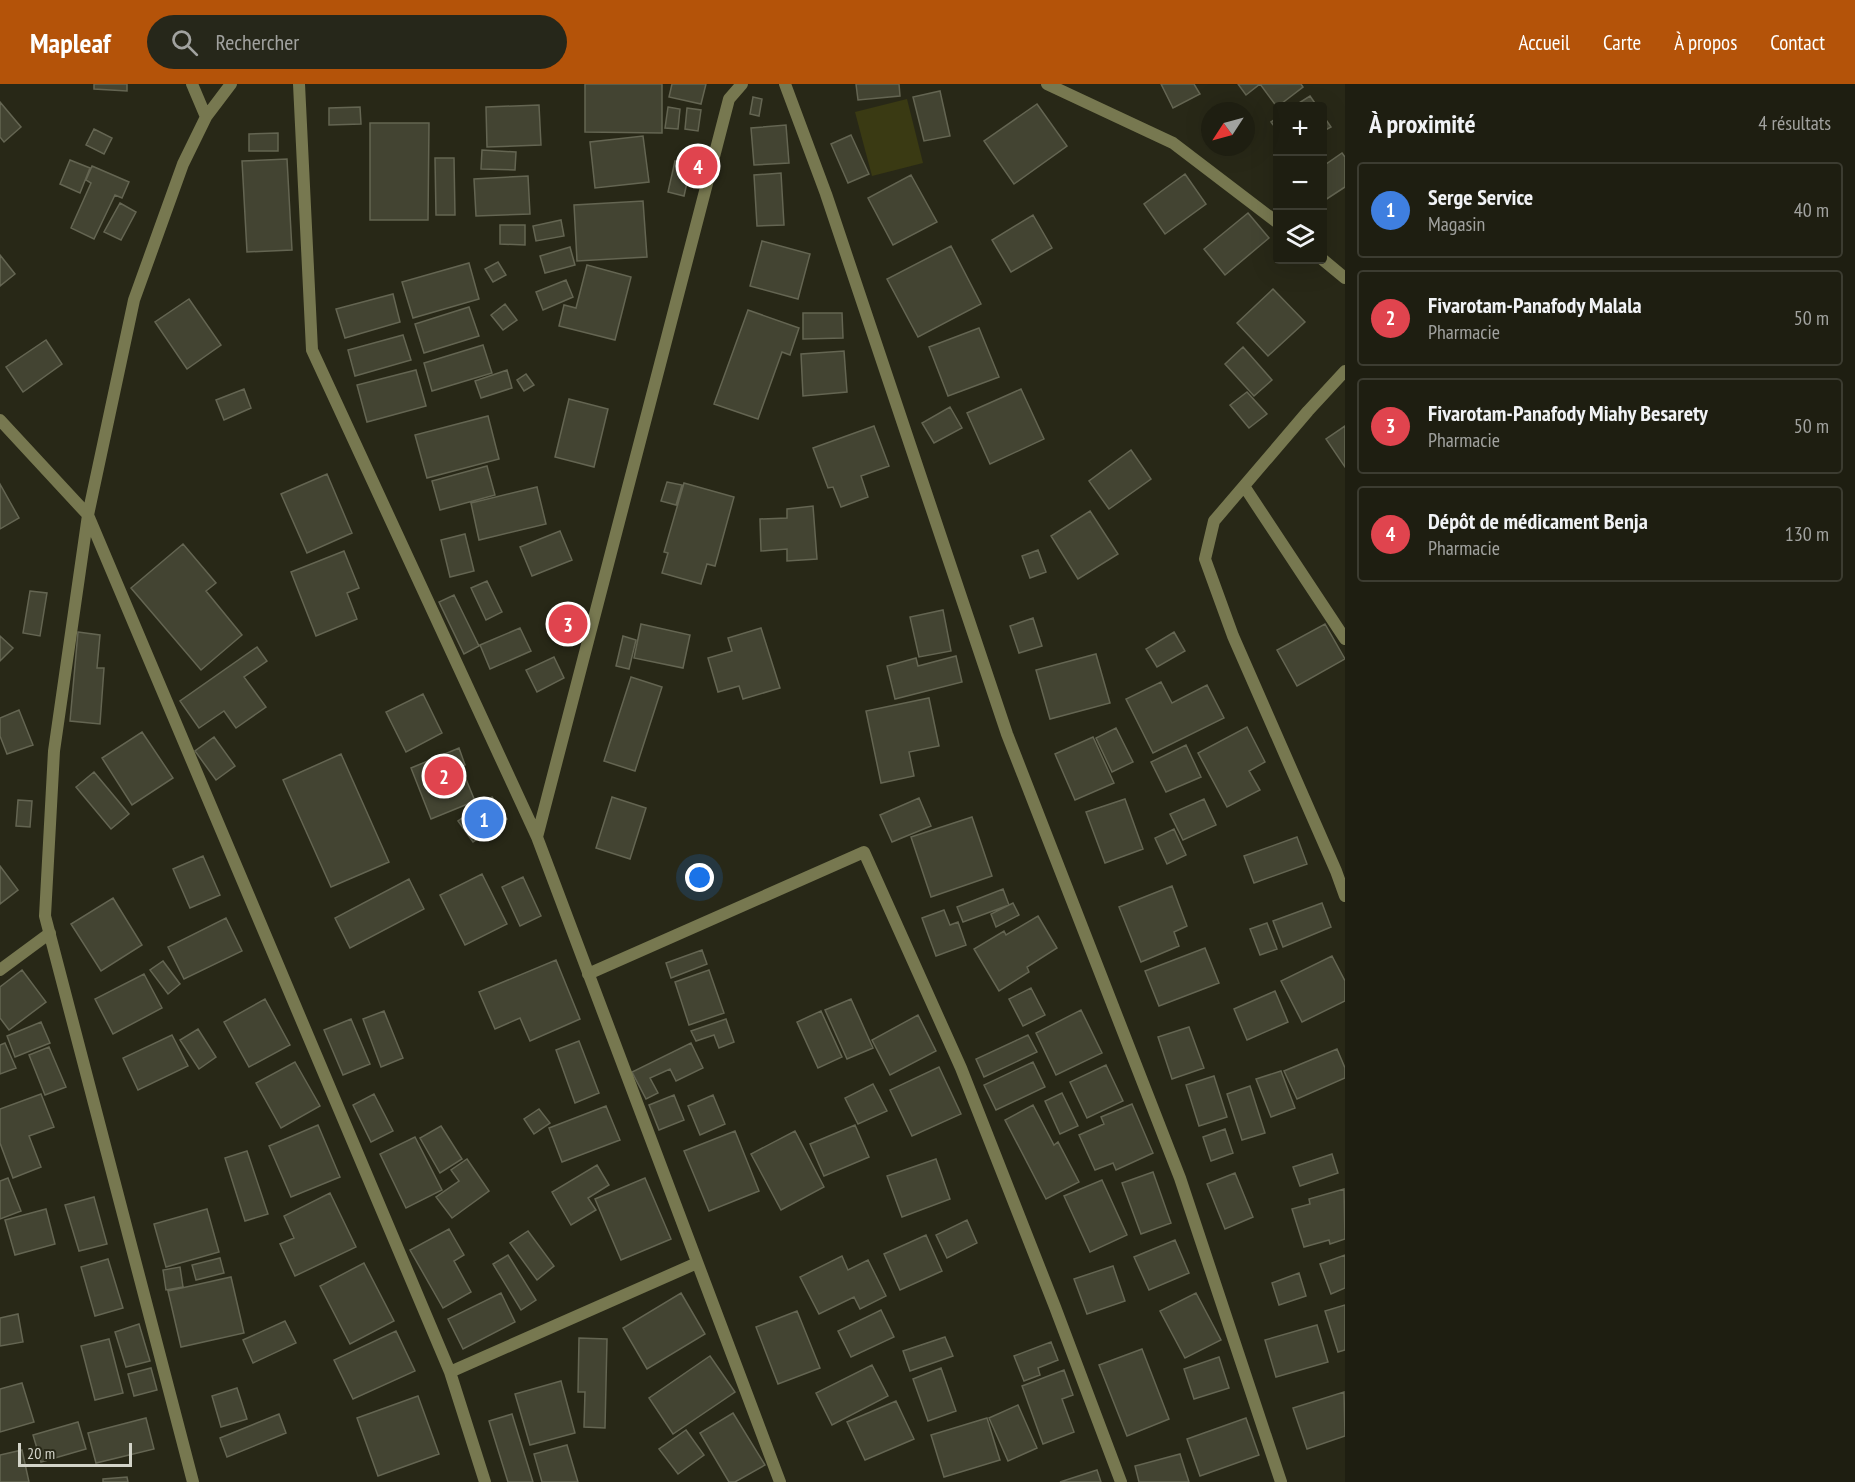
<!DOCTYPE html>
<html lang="fr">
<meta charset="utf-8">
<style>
body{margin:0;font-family:"PT Sans Narrow",sans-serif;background:#26271a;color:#f1f3f6}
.controls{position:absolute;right:18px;top:18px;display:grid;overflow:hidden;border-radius:6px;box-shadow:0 6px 24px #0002}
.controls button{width:54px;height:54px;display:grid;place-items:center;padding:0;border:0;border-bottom:2px solid #3c3c31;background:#1e1e11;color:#f1f3f6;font:30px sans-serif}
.compass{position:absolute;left:1201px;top:18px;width:54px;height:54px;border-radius:50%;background:#1e1e11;box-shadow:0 6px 24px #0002;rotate:234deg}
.scale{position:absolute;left:18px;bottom:15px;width:114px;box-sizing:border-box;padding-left:6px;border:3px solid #d3d4c9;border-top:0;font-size:16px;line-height:21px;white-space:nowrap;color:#d3d4c9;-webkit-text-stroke:4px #282817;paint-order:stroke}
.you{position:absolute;left:700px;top:794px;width:21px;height:21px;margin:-15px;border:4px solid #fff;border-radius:50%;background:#1a73e8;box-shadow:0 0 0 9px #1a73e833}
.badge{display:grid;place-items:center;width:39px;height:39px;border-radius:50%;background:#b45309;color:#fff;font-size:20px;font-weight:700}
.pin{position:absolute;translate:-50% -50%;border:3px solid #fff;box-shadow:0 2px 6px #0006}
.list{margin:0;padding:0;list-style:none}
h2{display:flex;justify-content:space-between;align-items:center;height:78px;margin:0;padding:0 24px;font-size:26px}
h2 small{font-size:20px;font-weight:400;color:#a1a29f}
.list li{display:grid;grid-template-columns:39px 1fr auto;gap:18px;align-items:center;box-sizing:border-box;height:96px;margin:0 12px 12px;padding:0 12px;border:2px solid #3c3c31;border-radius:6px}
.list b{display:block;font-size:22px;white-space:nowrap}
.list p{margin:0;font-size:20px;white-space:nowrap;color:#a1a29f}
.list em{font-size:20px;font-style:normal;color:#a1a29f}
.icon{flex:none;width:33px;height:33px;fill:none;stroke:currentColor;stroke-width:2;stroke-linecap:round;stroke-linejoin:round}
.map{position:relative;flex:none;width:1345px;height:1398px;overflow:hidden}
header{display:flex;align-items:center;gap:36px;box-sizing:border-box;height:84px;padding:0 30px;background:#b45309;color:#fff}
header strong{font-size:28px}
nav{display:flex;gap:33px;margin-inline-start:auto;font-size:21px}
.search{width:420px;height:54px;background:#26271a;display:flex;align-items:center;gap:15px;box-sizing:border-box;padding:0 21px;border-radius:33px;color:#a1a29f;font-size:22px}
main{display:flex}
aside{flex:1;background:#1e1e11}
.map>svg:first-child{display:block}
</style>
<header>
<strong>Mapleaf</strong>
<div class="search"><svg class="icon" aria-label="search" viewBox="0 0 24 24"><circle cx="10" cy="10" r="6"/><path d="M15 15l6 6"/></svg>Rechercher</div>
<nav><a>Accueil</a><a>Carte</a><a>À propos</a><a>Contact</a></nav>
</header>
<main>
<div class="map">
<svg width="1345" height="1398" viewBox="0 0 1345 1398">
<rect width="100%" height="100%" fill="#282817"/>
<path fill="#3a3a13" d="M907,15L923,79L872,92L855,28Z"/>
<path fill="#434432" stroke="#646552" stroke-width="1.5" d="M94,0H127V7L94,5Z
M585,0H662V49L585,48Z
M672,0H706L701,20L669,13Z
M856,0H899L900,12L858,16Z
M1161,0H1194L1200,10L1173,24Z
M1238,0H1260L1246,11Z
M1260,0H1301L1303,3L1277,23Z
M940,7L950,52L924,57L913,13Z
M1310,12L1317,22H1294Z
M753,13L762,15L759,32L750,30Z
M0,18L21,43L4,58L0,53Z
M1037,20L1067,62L1014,100L984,57Z
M539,21L541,61L487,63L486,23Z
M360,23L361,40L329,41V24Z
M668,23L680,25L678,45L665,44Z
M687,24L701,26L698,47L685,45Z
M1322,30L1331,43L1322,48Z
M1278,33V47L1271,38Z
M370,39H429L428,136H370Z
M786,41L789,79L754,81L751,44Z
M94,45L112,54L104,70L86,61Z
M278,49V67H249V50Z
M851,51L869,90L848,99L831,60Z
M643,52L649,98L595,104L590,58Z
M482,66L516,68L515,86L481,85Z
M1342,69L1345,73V103L1322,118V83Z
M435,74H454L455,131H436Z
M287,75L292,166L247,168L242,77Z
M70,76L90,84L80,109L60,100Z
M675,77L691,81L684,112L668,108Z
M92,82L129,98L122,114L115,111L94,155L71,144L91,99L86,96Z
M781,89L784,141L757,142L754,91Z
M1185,90L1206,120L1165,150L1144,120Z
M911,91L937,138L893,161L868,114Z
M528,92L530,130L476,132L474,95Z
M643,117L647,173L577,177L574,121Z
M120,119L136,128L121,156L104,148Z
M1248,129L1269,154L1225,191L1204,165Z
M1033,131L1052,164L1011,188L992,156Z
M561,136L564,152L536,157L533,142Z
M500,141H525V161L500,160Z
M762,157L810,170L798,215L750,202Z
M951,162L981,220L918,253L887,195Z
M570,163L575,181L545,189L540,172Z
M0,171L15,190L0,202Z
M498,178L506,191L493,198L485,185Z
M469,179L479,215L413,234L402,198Z
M587,181L631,193L615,256L559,242L564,221L576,224Z
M566,196L573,213L543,226L536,208Z
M1273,205L1305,238L1268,272L1237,239Z
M393,210L400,238L345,254L336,225Z
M189,215L221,261L187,285L155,238Z
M505,220L517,236L503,246L491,231Z
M469,223L479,252L424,269L415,240Z
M748,226L799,244L790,271L782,268L758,335L714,320Z
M803,229H842L843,254L803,255Z
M979,244L999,293L948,312L929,263Z
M403,251L411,276L355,292L348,266Z
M46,256L62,280L23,308L6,283Z
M483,261L492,289L432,307L424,279Z
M1243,263L1272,296L1254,312L1225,280Z
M844,267L847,308L803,312L801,270Z
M416,286L426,322L367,338L357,301Z
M507,286L512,304L481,314L475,297Z
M526,290L534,301L524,307L517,296Z
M244,305L251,324L224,336L216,316Z
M1021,305L1044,355L990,380L967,329Z
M1247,308L1267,330L1249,344L1230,321Z
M569,315L608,325L594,383L555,373Z
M950,323L962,344L934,359L922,339Z
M488,332L499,375L427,394L415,351Z
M874,342L889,382L861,392L868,413L841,423L833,403L828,404L813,364Z
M1345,342V383L1326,355Z
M1131,366L1151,395L1109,425L1089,397Z
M487,382L495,411L440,426L432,397Z
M327,390L352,449L307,469L281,410Z
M667,398L682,401L676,421L661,417Z
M684,399L734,413L715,482L707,480L701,500L662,489L668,469L664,468Z
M0,400L19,434L0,445Z
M537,403L546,440L479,456L471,419Z
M813,422L817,475L787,477V465L761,467L760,435L787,434V425Z
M1090,427L1118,470L1078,495L1051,452Z
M560,447L572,476L532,492L520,463Z
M465,450L474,487L450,493L441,456Z
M183,460L216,499L206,507L242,551L201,586L131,504Z
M1038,466L1046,488L1030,494L1022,472Z
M344,467L359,504L347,509L357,535L316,552L291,488Z
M487,497L502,528L486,536L471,504Z
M30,507L47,509L40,552L23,549Z
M454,511L479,562L464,570L439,518Z
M943,526L951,567L919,573L910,533Z
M1033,534L1042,562L1019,569L1010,542Z
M641,540L690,551L683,584L634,574Z
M1325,540L1345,575L1297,602L1277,566Z
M520,544L531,567L490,585L480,561Z
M761,544L780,604L743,615L739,602L718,608L708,574L732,567L728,554Z
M78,548L100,551L97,584H104L100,640L70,637Z
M1174,548L1185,567L1157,583L1146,565Z
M0,552L13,564L0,577Z
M623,552L636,556L629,585L616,582Z
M257,563L267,577L244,593L266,623L236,644L224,627L199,644L180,617Z
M1096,570L1110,619L1050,635L1036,586Z
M956,572L962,598L895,615L887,582L916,574L918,582Z
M554,573L564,594L537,608L526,586Z
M631,593L662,603L635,687L604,677Z
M1161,598L1172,619L1207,601L1224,634L1153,669L1126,615Z
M423,610L442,649L406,668L386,628Z
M929,614L939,662L909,668L914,692L881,699L866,627Z
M19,626L33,661L7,670L0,652V634Z
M1247,643L1265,678L1249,687L1260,706L1227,723L1198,669Z
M1116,644L1133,678L1112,688L1096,654Z
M142,648L173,694L132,721L102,674Z
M214,653L235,682L216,696L195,667Z
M1093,653L1114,699L1075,716L1055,670Z
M1186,661L1201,693L1166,708L1151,678Z
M459,664L465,681L461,683L475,717L431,735L411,684Z
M341,670L389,778L331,803L283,696Z
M94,688L129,730L111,745L76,703Z
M492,713L507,735L473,758L458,737Z
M612,713L646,724L630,775L596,764Z
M919,714L931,742L892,758L880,731Z
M1125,715L1143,765L1105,779L1086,728Z
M1204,715L1216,741L1183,756L1170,730Z
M18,716L32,717L30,743L16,742Z
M972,733L992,792L931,813L911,753Z
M1174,745L1186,771L1167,780L1155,754Z
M1297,753L1307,780L1254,799L1244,772Z
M203,772L220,811L190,824L173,785Z
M0,782L18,806L0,820Z
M482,790L507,840L465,861L440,811Z
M523,793L541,832L520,842L502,803Z
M409,795L424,825L350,864L335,834Z
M1172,802L1187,842L1174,848L1179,862L1141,878L1119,823Z
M1003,805L1009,821L963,838L957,823Z
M113,814L142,861L101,887L71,840Z
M1013,819L1019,831L996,843L991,830Z
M1322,819L1331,843L1283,863L1273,837Z
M944,826L950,841L958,838L966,861L936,872L922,834Z
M1038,832L1057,864L1027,883L1029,888L999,907L974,865L1004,847L1006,851Z
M226,834L242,867L184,895L168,863Z
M1267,839L1277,865L1260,871L1250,845Z
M1205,864L1219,899L1159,922L1145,887Z
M702,866L707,880L671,894L666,879Z
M1332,872L1345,897V917L1302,938L1281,897Z
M556,876L580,935L530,957L520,934L495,945L479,908Z
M163,877L180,900L168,910L150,886Z
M22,886L46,918L9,946L0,934V903Z
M709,886L724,929L689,941L675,898Z
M144,890L162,924L113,950L95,915Z
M1031,904L1045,931L1023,942L1009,915Z
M1275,907L1288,938L1247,956L1234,925Z
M265,915L290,961L249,983L224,938Z
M851,915L873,964L847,975L825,926Z
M1081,926L1102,969L1056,991L1036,949Z
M384,927L403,974L381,983L363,935Z
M821,927L842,973L818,984L797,938Z
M918,931L936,967L890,991L872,956Z
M351,935L370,980L343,991L324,946Z
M726,935L734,958L719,964L714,951L696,957L691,947Z
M41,938L50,959L15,973L7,952Z
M1189,943L1204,984L1172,995L1158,953Z
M198,945L216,973L199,985L180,956Z
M172,951L188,982L138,1006L123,974Z
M1028,951L1037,968L984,993L976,975Z
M579,957L599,1009L575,1019L556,966Z
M5,959L16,984L0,990V961Z
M691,959L703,984L676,997L670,985L650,994L658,1009L646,1015L632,988Z
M49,963L66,1003L45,1011L29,971Z
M1337,965L1345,984V994L1297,1015L1284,987Z
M295,978L320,1022L281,1044L256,999Z
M1033,978L1045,1003L996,1026L984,1001Z
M1106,981L1123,1017L1087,1034L1070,998Z
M939,983L961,1030L912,1052L890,1006Z
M1281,987L1295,1024L1271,1033L1256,995Z
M1214,992L1227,1033L1199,1042L1186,1001Z
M873,1000L887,1027L858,1040L845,1014Z
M1250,1002L1265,1049L1242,1056L1227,1010Z
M1062,1009L1078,1042L1060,1050L1045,1017Z
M41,1010L54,1043L29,1052L41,1083L13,1094L0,1059V1025Z
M374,1010L393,1047L371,1058L353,1021Z
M674,1011L684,1036L659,1046L649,1021Z
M713,1011L725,1040L700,1051L688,1022Z
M1132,1020L1153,1069L1116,1086L1113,1079L1095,1086L1079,1051L1104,1040L1101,1033Z
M1033,1021L1054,1061L1058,1058L1079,1098L1046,1115L1005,1036Z
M606,1022L620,1056L562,1078L549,1044Z
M539,1025L550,1039L534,1050L524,1035Z
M318,1041L340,1093L291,1113L269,1062Z
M855,1041L869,1073L824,1092L810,1060Z
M441,1042L462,1075L440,1089L420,1054Z
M1225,1045L1233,1069L1211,1077L1203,1053Z
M735,1047L759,1107L709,1127L684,1067Z
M795,1047L824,1103L781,1126L751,1070Z
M415,1053L442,1106L406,1124L380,1070Z
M247,1067L268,1130L245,1137L225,1074Z
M1332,1070L1338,1089L1300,1102L1293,1083Z
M467,1075L489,1107L452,1134L436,1113L459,1097L451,1086Z
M936,1075L950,1115L902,1133L887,1092Z
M597,1081L609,1101L588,1114L596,1126L571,1141L552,1108Z
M1153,1088L1171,1139L1141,1150L1122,1099Z
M1235,1089L1253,1133L1225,1145L1207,1100Z
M8,1094L21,1127L0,1135V1097Z
M645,1094L671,1155L621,1176L595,1115Z
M1102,1096L1127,1151L1090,1168L1064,1112Z
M1344,1105L1345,1155L1330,1160L1329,1156L1304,1163L1292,1125L1310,1120L1309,1115Z
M330,1109L356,1163L295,1192L280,1160L294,1154L284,1132Z
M94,1113L107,1160L79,1167L65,1121Z
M46,1125L55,1160L15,1171L5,1136Z
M207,1125L219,1168L166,1183L154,1140Z
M967,1136L977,1159L947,1174L936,1151Z
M449,1145L464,1171L454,1177L471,1208L443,1224L410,1166Z
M528,1147L554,1182L537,1196L510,1159Z
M926,1151L942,1187L900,1206L884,1170Z
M1175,1156L1189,1189L1149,1206L1134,1173Z
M508,1171L536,1216L521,1226L493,1180Z
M1345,1171V1204L1331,1210L1320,1180Z
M842,1172L848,1186L868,1176L886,1212L860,1225L854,1213L819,1230L800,1193Z
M220,1174L224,1189L196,1196L192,1181Z
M108,1175L123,1224L95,1232L81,1183Z
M364,1179L394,1237L350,1260L320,1202Z
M1113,1182L1125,1217L1087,1230L1074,1195Z
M180,1183L183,1203L166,1206L163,1186Z
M1299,1189L1306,1212L1279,1221L1272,1199Z
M231,1193L244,1249L181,1263L168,1207Z
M501,1209L515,1238L463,1265L448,1235Z
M681,1209L705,1250L647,1285L623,1244Z
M1196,1209L1221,1256L1185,1274L1160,1227Z
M1345,1221V1266L1338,1268L1325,1227Z
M881,1226L894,1253L851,1273L838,1247Z
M797,1227L820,1284L778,1300L756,1243Z
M18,1230L23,1258L0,1262V1234Z
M285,1237L296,1259L253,1279L243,1256Z
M139,1240L150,1277L126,1283L115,1248Z
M1317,1241L1328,1278L1276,1293L1265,1256Z
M396,1247L415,1287L353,1315L334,1276Z
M945,1253L953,1272L910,1287L903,1267Z
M579,1254L607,1255L605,1344L584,1343L585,1308H578Z
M109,1255L123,1309L95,1316L81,1262Z
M1051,1258L1058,1276L1038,1284L1040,1291L1024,1297L1014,1272Z
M1142,1265L1169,1335L1127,1352L1099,1281Z
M710,1272L735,1308L673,1350L649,1314Z
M1219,1273L1229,1304L1194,1315L1184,1285Z
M872,1281L888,1312L832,1341L816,1309Z
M151,1284L157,1306L134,1312L128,1290Z
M941,1284L956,1327L928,1337L913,1295Z
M1064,1286L1073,1311L1062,1315L1074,1348L1043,1360L1022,1302Z
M561,1297L575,1349L530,1361L515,1310Z
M22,1299L34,1338L0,1348V1305Z
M237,1304L247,1335L221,1343L212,1312Z
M1344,1308L1345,1352L1307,1365L1293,1324Z
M418,1312L439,1370L378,1392L357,1334Z
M896,1317L914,1355L865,1376L847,1338Z
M1018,1321L1037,1364L1008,1377L989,1334Z
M733,1329L765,1381L735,1398H729L700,1349Z
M279,1330L286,1349L227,1373L220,1354Z
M512,1330L533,1398H508L489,1337Z
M146,1334L154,1365L96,1379L88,1349Z
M987,1334L1000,1376L944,1393L931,1351Z
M1246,1334L1259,1371L1200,1392L1187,1355Z
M78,1338L86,1365L41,1378L33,1351Z
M686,1346L704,1371L678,1390L659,1365Z
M567,1361L578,1398H542L534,1370Z
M22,1366L29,1398H0V1371Z
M1180,1370L1189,1398H1139L1135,1382Z
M1097,1386L1101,1398H1060Z
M127,1393L128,1398H103V1395Z"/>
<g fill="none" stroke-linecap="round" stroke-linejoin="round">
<path stroke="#777850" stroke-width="12" d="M192,0L206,33
M299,0L312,266L537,753L780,1398
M785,0L826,110L1007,650L1180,1094L1281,1398
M1047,0L1173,59L1278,139
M1322,175L1345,194
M1345,287L1308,327L1214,437L1205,475L1233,552L1336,787L1345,812
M0,336L88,431L450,1288L485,1398
M1244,402L1345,555
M537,753L729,15L742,0
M0,886L50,849
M588,890L864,768L961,984L1055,1223L1121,1398
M450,1288L697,1179
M193,1398L45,832L54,667L88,431L134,216L183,80L206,33L231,0"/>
</g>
</svg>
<div class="controls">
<button>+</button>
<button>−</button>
<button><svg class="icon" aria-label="layers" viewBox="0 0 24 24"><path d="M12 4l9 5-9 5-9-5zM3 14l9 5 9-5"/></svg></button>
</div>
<svg class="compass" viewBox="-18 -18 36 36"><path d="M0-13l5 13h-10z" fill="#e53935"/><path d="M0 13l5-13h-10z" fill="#a1a29f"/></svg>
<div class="scale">20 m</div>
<div class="you"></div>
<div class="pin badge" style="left:484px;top:735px;background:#3f7fe0">1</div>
<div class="pin badge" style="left:444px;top:692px;background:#e0444e">2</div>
<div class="pin badge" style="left:568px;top:540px;background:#e0444e">3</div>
<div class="pin badge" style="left:698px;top:82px;background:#e0444e">4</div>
</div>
<aside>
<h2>À proximité<small>4 résultats</small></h2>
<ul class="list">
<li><span class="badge" style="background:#3f7fe0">1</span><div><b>Serge Service</b><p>Magasin</p></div><em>40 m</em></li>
<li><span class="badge" style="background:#e0444e">2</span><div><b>Fivarotam-Panafody Malala</b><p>Pharmacie</p></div><em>50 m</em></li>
<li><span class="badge" style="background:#e0444e">3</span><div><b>Fivarotam-Panafody Miahy Besarety</b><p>Pharmacie</p></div><em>50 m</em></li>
<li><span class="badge" style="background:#e0444e">4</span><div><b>Dépôt de médicament Benja</b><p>Pharmacie</p></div><em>130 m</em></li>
</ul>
</aside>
</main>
